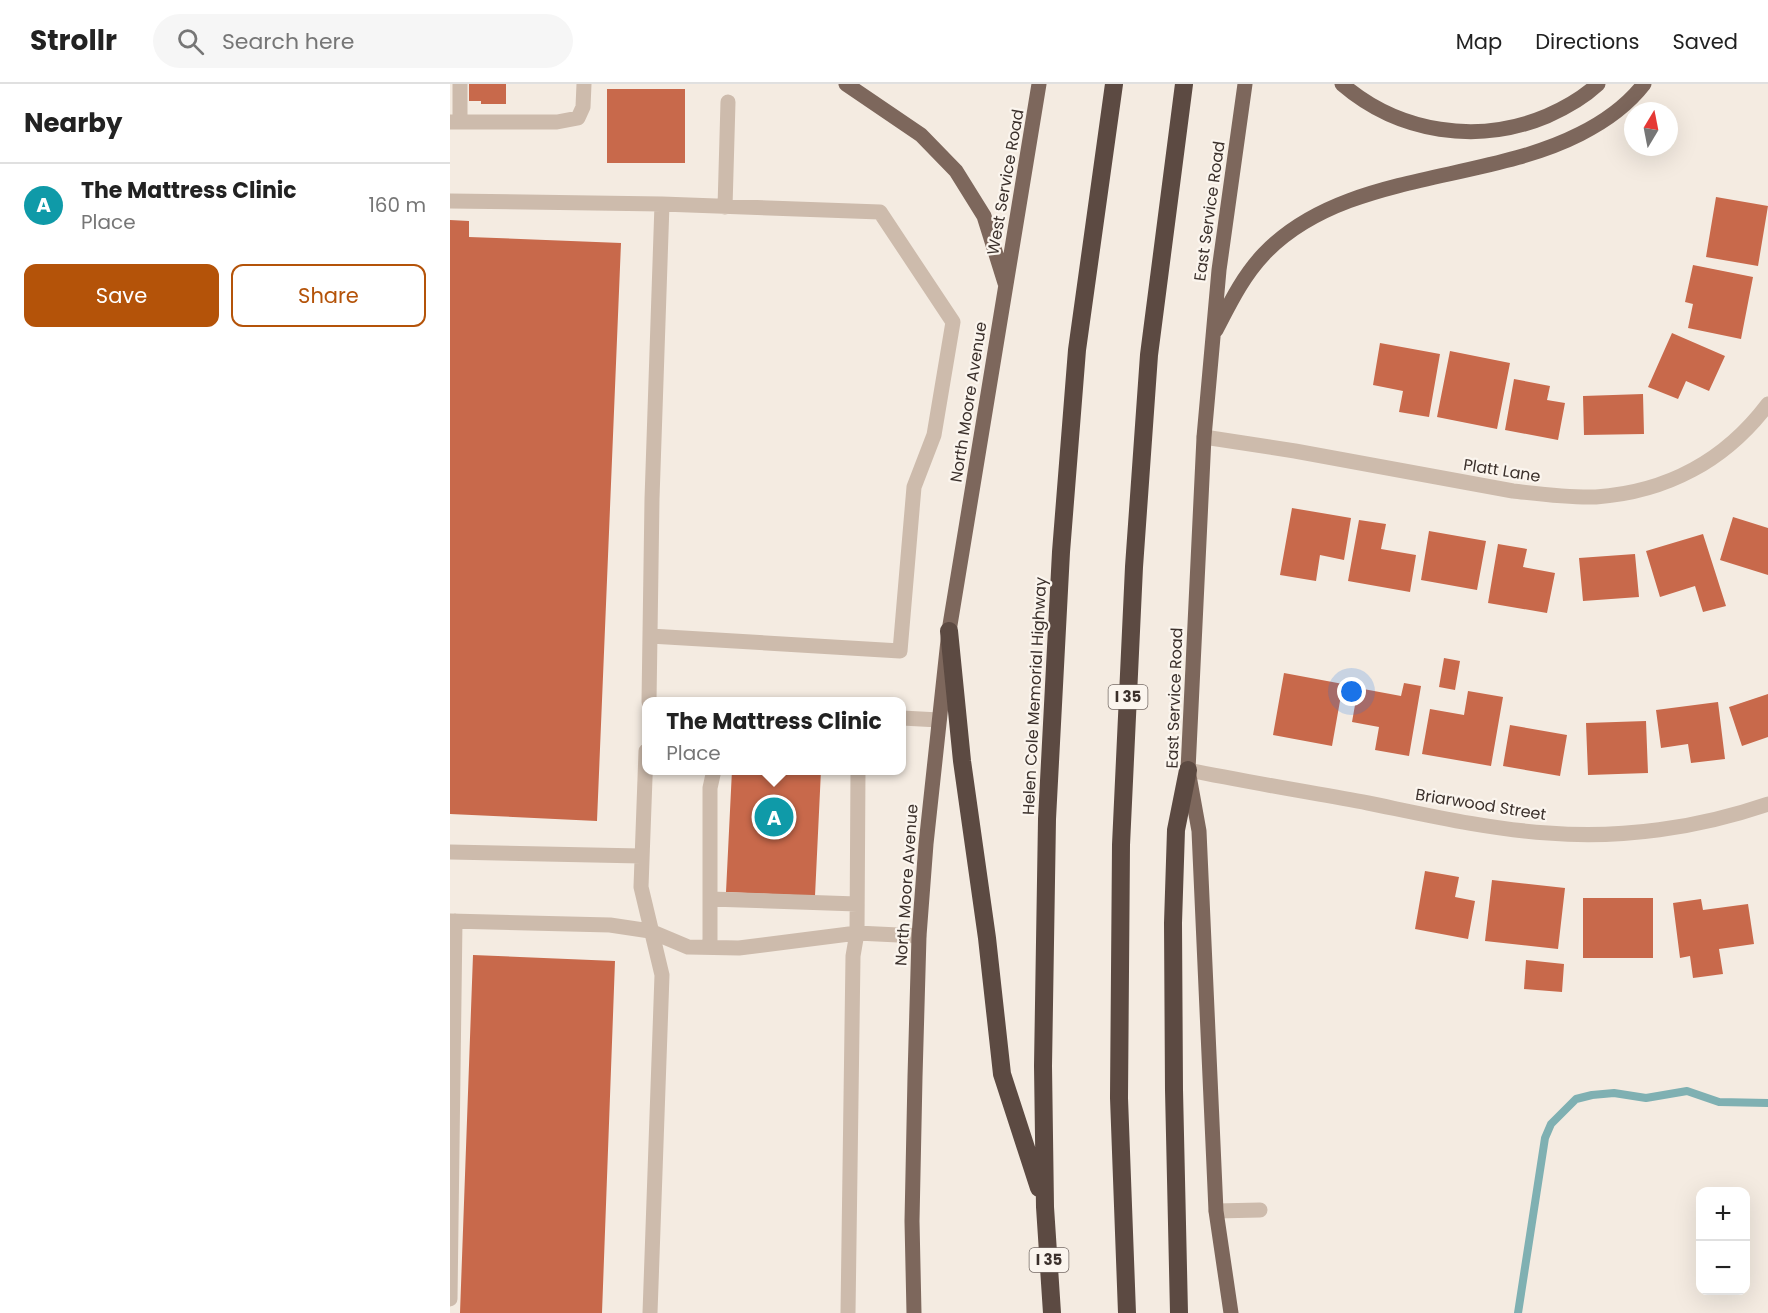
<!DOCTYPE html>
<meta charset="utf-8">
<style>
body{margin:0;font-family:Poppins,sans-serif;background:#f6f6f6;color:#222}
.controls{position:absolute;right:18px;bottom:18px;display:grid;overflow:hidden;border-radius:12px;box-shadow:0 6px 24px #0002}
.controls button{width:54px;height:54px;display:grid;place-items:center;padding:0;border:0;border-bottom:2px solid #e0e0e0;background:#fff;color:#222;font:30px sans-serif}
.compass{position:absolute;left:1174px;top:18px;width:54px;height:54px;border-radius:50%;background:#fff;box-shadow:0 6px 24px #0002;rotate:10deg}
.you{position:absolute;left:902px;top:608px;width:21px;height:21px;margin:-15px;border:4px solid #fff;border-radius:50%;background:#1a73e8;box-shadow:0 0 0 9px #1a73e833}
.badge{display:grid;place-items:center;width:39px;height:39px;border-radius:50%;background:#b45309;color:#fff;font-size:20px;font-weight:700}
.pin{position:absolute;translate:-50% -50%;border:3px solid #fff;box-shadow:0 2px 6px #0006}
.popup{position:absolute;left:192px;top:613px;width:264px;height:78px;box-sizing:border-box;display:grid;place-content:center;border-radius:12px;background:#fff;filter:drop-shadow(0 2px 4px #0005);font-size:20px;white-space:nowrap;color:#767676}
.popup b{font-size:22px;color:#222}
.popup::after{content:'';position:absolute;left:50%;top:100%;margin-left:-12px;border:12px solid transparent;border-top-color:#fff}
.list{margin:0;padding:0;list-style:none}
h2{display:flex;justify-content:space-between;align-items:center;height:78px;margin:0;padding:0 24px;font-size:26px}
h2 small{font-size:20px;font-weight:400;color:#767676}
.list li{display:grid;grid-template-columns:39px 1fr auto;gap:18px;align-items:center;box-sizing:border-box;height:84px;padding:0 24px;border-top:2px solid #e0e0e0}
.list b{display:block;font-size:22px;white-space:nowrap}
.list p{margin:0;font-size:20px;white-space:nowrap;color:#767676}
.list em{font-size:20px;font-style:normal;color:#767676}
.actions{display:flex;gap:12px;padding:18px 24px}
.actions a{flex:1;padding:14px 0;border:2px solid #b45309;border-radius:12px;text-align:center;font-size:21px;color:#b45309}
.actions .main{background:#b45309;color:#fff}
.icon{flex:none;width:33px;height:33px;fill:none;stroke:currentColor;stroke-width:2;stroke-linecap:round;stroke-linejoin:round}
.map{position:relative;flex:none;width:1318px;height:1229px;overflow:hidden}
header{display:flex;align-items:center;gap:36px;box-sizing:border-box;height:84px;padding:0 30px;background:#fff;border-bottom:2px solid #e0e0e0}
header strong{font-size:28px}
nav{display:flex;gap:33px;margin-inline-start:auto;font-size:21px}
.search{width:420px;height:54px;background:#f6f6f6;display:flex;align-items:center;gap:15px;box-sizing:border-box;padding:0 21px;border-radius:33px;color:#767676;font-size:22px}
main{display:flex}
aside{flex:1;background:#fff}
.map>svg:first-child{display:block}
</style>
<header>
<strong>Strollr</strong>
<div class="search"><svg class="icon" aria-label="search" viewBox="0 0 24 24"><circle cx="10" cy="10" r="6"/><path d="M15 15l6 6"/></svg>Search here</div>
<nav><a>Map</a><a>Directions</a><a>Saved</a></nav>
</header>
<main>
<aside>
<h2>Nearby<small></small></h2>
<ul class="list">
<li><span class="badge" style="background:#0f9aa8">A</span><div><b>The Mattress Clinic</b><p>Place</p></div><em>160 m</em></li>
</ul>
<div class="actions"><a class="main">Save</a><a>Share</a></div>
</aside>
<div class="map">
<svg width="1318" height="1229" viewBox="0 0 1318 1229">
<rect width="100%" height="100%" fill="#f4ebe1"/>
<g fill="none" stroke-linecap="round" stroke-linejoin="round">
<path stroke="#7fb0b2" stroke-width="8" d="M1068,1229L1095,1054L1101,1040L1126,1015L1142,1011L1164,1009L1196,1014L1237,1007L1269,1018L1318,1019"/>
</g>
<path fill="#c8694b" d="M19,0H56V20H31V17H19Z
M157,5H235V79H157Z
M1266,113L1318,122L1308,182L1256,173Z
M0,136L19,137V153L171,159L147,737L0,730Z
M1243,181L1303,193L1291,255L1238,244L1243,220L1235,218Z
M1222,249L1275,272L1259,307L1236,297L1228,315L1198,303Z
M930,259L990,270L979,333L949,328L953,307L923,301Z
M1000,267L1060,279L1047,345L987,333Z
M1064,295L1100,302L1097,316L1115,319L1108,356L1055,346Z
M1193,310L1194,350L1134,351L1133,312Z
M842,424L901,434L894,476L870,471L866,497L830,491Z
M1283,433L1318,444V491L1270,476Z
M909,436L936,440L931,465L966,471L960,508L898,497Z
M979,447L1036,457L1027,506L971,496Z
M1253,450L1276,522L1253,528L1245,502L1210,513L1196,467Z
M1048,460L1077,465L1073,483L1105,489L1097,529L1038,519Z
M1185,470L1189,513L1133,517L1129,474Z
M994,574L1010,577L1005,606L989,603Z
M834,589L893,600L882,662L823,651Z
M954,599L971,602L959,672L925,666L929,643L902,638L908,604L951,612Z
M1018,607L1053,613L1041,682L972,670L980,625L1014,631Z
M1318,610V653L1292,662L1279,623Z
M1268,618L1275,675L1241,679L1238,660L1211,664L1206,626Z
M1196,637L1198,689L1138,691L1136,639Z
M1060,641L1117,651L1110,692L1053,682Z
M282,686H371L365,812L276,808Z
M975,787L1009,793L1005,813L1025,817L1018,855L965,845Z
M1042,796L1115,804L1108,865L1035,857Z
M1133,814H1203V874H1133Z
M1251,815L1253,826L1298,820L1304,860L1269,865L1273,890L1243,894L1240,872L1230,874L1223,819Z
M23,871L165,877L152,1229H10Z
M1076,876L1114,880L1112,908L1074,905Z"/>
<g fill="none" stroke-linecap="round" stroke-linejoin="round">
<path stroke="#cdbbac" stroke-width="15" d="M0,38H107L128,34L133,23L134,0
M10,38V0
M0,117L212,120L202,415L199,618
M275,123L278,18
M754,353L845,367L1063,407C1090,410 1118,414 1146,413C1216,408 1275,377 1318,320
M200,552L450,567L464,403L484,351L503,238L430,128L212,120
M452,634L489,636
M196,667L191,803L212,891L200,1229
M738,686C798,698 858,708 918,719C977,731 1037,745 1098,749C1171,755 1248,744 1318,720
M0,768L191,772
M260,815L407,820
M0,837L160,841L200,847L238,863L289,864L407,849L469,852
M260,863V704L264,686
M766,1127L810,1126
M0,1215L5,837
M398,1229L403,872L407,849L408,686"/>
<path stroke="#7d675c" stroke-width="15" d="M396,0L471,51L506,87L534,132L555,199
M892,0C949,49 1028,61 1097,32C1115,24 1133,14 1148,0
M766,246C780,219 793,192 814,170C893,87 1032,100 1130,50C1154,38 1177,22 1194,0
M464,1229L462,1137L465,993L469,852L476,760L499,547L589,0
M781,1229L766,1127L749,747L738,686L754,353L769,186L795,0"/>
<path stroke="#5c4a42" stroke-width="18" d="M499,547L512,677L537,854L552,990L589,1104
M602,1229L595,1123L593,982L597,735L611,468L627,266L664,0
M677,1229L669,1014L671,761L684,483L699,271L734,0
M729,1229L724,1006L723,839L726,746L738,686"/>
</g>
<g text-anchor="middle" stroke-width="4.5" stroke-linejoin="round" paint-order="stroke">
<g fill="#fbf5ee" stroke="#756b66" stroke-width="1.5">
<rect x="658.5" y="601" width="39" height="24" rx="4.5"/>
<rect x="579.5" y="1164" width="39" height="24" rx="4.5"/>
</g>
<g font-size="15" font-weight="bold" fill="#3b302b">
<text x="678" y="618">I 35</text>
<text x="599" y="1181">I 35</text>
</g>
<g font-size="16" fill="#3b302b" stroke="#fbf5ee">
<text transform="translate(555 98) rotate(-80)" y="6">West Service Road</text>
<text transform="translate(759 127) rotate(-82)" y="6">East Service Road</text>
<text transform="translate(518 318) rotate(-81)" y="6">North Moore Avenue</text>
<text transform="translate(1052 386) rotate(9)" y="6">Platt Lane</text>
<text transform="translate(584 612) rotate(-87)" y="6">Helen Cole Memorial Highway</text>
<text transform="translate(724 614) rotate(-88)" y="6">East Service Road</text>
<text transform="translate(1031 720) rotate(9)" y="6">Briarwood Street</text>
<text transform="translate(456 801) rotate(-86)" y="6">North Moore Avenue</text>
</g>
</g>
</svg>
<div class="controls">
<button>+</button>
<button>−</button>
</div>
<svg class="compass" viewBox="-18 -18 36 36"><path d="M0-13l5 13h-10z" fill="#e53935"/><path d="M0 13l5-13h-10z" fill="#767676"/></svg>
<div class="you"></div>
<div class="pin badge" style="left:324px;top:733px;background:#0f9aa8">A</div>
<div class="popup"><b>The Mattress Clinic</b>Place</div>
</div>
</main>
